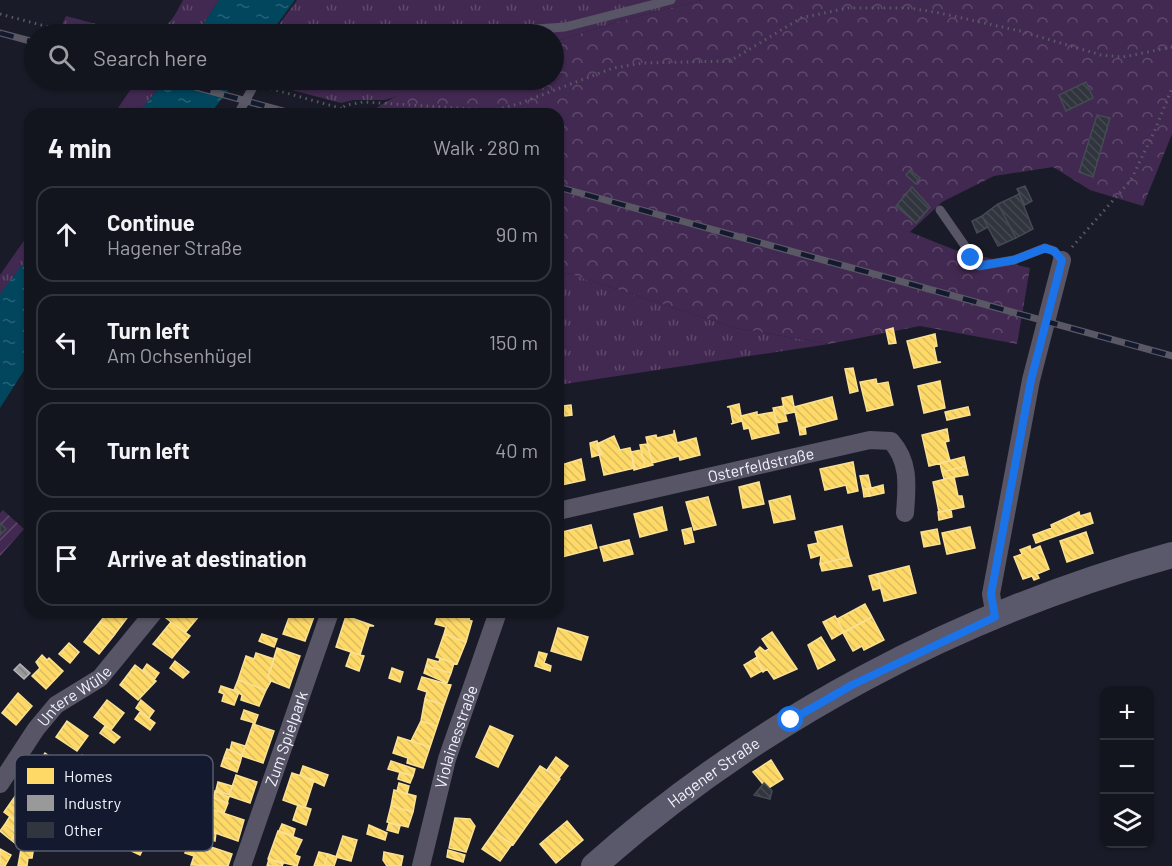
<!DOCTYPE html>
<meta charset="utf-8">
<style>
body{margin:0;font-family:Barlow,sans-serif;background:#1c1e27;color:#f1f3f6}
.controls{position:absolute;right:18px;bottom:18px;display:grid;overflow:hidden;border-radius:12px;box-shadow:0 2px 4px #0004}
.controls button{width:54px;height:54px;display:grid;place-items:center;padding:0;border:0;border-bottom:2px solid #32343c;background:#13151e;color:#f1f3f6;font:30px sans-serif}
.stop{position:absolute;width:18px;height:18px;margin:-14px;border:4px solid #1a73e8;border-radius:50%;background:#fff}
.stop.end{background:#1a73e8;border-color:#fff;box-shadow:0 2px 6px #0008}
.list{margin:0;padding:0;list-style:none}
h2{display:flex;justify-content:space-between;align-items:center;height:78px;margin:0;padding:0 24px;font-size:26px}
h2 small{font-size:20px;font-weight:400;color:#9d9fa4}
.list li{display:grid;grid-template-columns:39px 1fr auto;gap:18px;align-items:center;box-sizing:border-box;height:96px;margin:0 12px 12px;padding:0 12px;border:2px solid #32343c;border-radius:18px}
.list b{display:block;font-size:22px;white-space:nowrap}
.list p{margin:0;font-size:20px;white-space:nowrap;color:#9d9fa4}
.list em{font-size:20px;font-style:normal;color:#9d9fa4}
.icon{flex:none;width:33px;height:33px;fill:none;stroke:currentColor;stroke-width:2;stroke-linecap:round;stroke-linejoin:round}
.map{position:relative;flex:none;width:1172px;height:866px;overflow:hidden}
.search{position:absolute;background:#13151e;box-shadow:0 2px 4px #0004;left:24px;top:24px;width:540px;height:66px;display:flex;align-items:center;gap:15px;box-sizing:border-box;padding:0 21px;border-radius:33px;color:#9d9fa4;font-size:22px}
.panel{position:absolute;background:#13151e;box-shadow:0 2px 4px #0004;left:24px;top:108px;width:540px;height:510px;border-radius:18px}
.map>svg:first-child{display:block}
</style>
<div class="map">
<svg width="1172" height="866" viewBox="0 0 1172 866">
<defs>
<pattern id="grass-tufts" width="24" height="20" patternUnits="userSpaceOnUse" patternTransform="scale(1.5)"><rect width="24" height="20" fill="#422951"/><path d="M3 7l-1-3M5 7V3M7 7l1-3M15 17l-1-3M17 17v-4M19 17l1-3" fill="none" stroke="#5e496b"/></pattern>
<pattern id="forest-crowns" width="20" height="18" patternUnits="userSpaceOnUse" patternTransform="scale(1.5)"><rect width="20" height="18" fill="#422951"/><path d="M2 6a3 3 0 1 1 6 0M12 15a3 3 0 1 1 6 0" fill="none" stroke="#5e496b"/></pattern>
<pattern id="garden-furrows" width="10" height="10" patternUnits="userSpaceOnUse" patternTransform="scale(1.5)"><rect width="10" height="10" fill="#422951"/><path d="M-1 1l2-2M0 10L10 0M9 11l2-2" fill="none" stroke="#5e496b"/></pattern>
<pattern id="water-ripples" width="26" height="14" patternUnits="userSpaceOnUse" patternTransform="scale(1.5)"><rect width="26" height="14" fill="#02465e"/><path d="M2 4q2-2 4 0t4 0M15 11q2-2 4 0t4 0" fill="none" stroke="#276176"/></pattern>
<pattern id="homes-back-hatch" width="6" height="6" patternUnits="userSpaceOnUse" patternTransform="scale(1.5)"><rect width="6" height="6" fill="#ffd966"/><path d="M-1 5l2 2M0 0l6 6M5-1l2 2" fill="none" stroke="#dabc61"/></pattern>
<pattern id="industry-back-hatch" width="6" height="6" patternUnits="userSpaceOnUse" patternTransform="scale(1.5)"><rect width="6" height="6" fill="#999"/><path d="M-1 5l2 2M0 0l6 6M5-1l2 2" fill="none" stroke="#818182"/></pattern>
<pattern id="building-back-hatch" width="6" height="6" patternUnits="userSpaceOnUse" patternTransform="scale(1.5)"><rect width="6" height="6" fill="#30353e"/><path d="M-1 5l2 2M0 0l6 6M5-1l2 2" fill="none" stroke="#444951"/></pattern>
</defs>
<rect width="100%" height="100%" fill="#191c28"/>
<path fill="url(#grass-tufts)" d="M183,0H219L197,34H89L61,27L66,16C90,22 141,39 164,27C173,21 178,9 183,0Z
M297,0H702L620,21L554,42V34H272Z
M137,80L160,86L138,114H114Z
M254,80H450L385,100H353L341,103Z
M30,232V255L0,295V275Z
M558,270L735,328L829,344L558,385Z"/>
<path fill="url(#forest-crowns)" d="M702,0H1172V134L1143,206L1090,190L1053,167L994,176L942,202L910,232L955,250L1030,268L1017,344L920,326L829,344L735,328L558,270V114H368C420,72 491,80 554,80V42L620,21Z"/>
<path fill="url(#garden-furrows)" d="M3,510L24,529L0,556V513Z"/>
<path fill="url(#water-ripples)" d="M219,0H295L270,34H197Z
M165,80H236L210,114H138Z
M30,255V361L0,408V294Z"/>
<path fill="url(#homes-back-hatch)" stroke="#fbe193" stroke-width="1.5" d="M893,328L896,343L889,344L886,330Z
M935,334L937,346L934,347L937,362H941L914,368L907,341Z
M853,368L858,391L850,393L845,369Z
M876,379L877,384L888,382L893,405L867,411L860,382Z
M940,381L945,408L924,413L918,386Z
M792,396L795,412L785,414L782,398Z
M832,397L837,419L799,429L794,407Z
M739,404L742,421L731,424L733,423L730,407H727Z
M571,405L572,415L565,416L563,406Z
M783,406L787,421L777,423L773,408Z
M968,407L970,415L947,420L945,412Z
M757,412V415L774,412L779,433L752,439L749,428L744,429L741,416Z
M805,427L806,434L800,435L799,429Z
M947,429L949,441L945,442L950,461L929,466L922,435Z
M674,430L677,443L696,438L700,455L680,460L679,456L652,463L646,437L656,435L657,438L674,434Z
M614,436L620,450L630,448L635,468L604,475L597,444Z
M597,441L602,454L592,457L590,443Z
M647,444L653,465L645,467L640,445Z
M641,450L645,467L634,470L631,452Z
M964,457L966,466L942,472L940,463Z
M581,459L585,480L561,485L558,466Z
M853,462L858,491L848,493L846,485L825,490L820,469Z
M966,466L968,475L944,479L942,472Z
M868,475L871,488L863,490L860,476Z
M954,477L958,496H962L964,507L939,512L933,482Z
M759,482L764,504L743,508L739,487Z
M883,485L884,493L870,496L868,489Z
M868,488L870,496L864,497L863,490Z
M790,496L795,519L774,523L769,501Z
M708,497L716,525L694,530L686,502Z
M662,507L667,530L640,537L634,514Z
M951,510L952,517L939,520L938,512Z
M1079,512L1080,516L1090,513L1093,523L1036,543L1033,535L1052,528L1051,525Z
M591,525L597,548L558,558V533Z
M842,526L849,557L820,564L821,555L811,558L808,545L818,543L815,532Z
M970,527L975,548L947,554L942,533Z
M691,528L694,542L685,544L682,530Z
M937,529L940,544L924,547L921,532Z
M1086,532L1093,553L1067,562L1060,541Z
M629,540L633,554L604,561L600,547Z
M1030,546L1031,550L1040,546L1049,569L1037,574L1039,578L1034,580L1032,576L1023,579L1014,557L1022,554L1020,550Z
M849,557L852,566L822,571L820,564Z
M909,566L916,593L884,601L877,574Z
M877,574L881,588L873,590L869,576Z
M865,604L872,617L844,632L837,619Z
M108,612L130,614L115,634L100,622Z
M171,612H194L199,616L185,633L166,618Z
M291,612L315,614L305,641L283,634Z
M439,612L472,621L466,642L444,634L446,627L435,624Z
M442,612H469L471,613L469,620Z
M346,616L374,626H369L360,655L336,647Z
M835,616L844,632L832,639L823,622Z
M872,617L884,640L864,650L862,646L853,651L843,633Z
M100,622L115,634L99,654L84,642Z
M171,622L190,636L172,658L153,644Z
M558,628L588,637L581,660L551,651Z
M772,632L797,669L774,679L767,669L763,672L755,652L760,647L765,651L769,649L762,639Z
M262,634L277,639L274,647L259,641Z
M444,634L466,642L457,664L436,657Z
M821,637L835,660L818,669L808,645Z
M69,643L79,652L70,663L59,654Z
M277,648L300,656L289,688L271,681L268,677Z
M351,652L364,656L359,671L346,666Z
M539,652L547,654L544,663L551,666L550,671L535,666Z
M256,653L274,659L268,677L271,681L266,690L238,680L246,656L254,659Z
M42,655L47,660L49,658L63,671L46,689L32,676L40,668L36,662Z
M757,657L762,671L751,677L744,665Z
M440,658L454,663L451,673L426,666L428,659L439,662Z
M175,661L189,672L183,678L170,668Z
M147,664L159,673L154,680L143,670Z
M135,665L156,681L138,700L120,685Z
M426,666L451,673L447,683L424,673Z
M392,668L403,672L400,682L389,678Z
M422,677L451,685L444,705L425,699L427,692L418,689Z
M238,680L266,690L259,706L241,700L242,695L234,690Z
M221,686L239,692L234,705L222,701L224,694L219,692Z
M18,693L32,706L16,725L2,713Z
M425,699L444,705L437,726L421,721Z
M107,700L124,713L111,730L94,717Z
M141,700L154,711L149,718L136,708Z
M244,710L258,715L255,723L241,719Z
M140,712L155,723L150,730L135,719Z
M67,721L88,736L77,751L56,737Z
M421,721L437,726L430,747L411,741Z
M253,724L274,731L263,763L242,756Z
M105,726L120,737L114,743L100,733Z
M490,726L513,736L498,767L476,757Z
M398,737L430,747L423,768L407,763L408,758L393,753Z
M232,742L245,746L242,755L230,750Z
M227,749L242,755L240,763L224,757Z
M45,753L66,768L55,783L34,769Z
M82,755L93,763L88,770L76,762Z
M224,757L240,763L237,772L221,766Z
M556,757L568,766L559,778L547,770Z
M771,760L783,779L767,789L753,772Z
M391,761L415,769L413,776L388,769Z
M303,766L328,775L324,786L300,775Z
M540,766L560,779L539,808L520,795Z
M400,772L413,776L410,783L398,779Z
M292,773L314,780L305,808L283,800Z
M236,775L257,782L250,803L229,796Z
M218,782L232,786L229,795L216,790Z
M399,783L409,786L407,794L397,791Z
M23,785L49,803L29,831L4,812Z
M394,790L416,796L413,812L391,806Z
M215,791L229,797L227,803L213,798Z
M203,794L228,803L224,813L199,805Z
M520,795L539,808L513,845L494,832Z
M298,805L311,809L306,825L293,820Z
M391,806L413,812L408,827L387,822Z
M211,809L244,820L238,841L190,824L194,813L208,817Z
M10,816L29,831L23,838L5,824Z
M455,818L470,819L475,826L466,852L449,848Z
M567,821L583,840L556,863L540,844Z
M389,823L400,826L398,833L387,830Z
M5,824L17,833L11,840L0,831Z
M282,824L295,829L293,836L279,831Z
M369,825L387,833L385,840L367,834Z
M199,827L216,832L215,841L196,834Z
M136,829L150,835L140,855L127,849Z
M278,831L302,840L295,855L300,857L297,866L268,859Z
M494,832L512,844L500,861L482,849Z
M17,833L23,838L21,848L11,840Z
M343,836L357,840L351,861L336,857Z
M23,838L34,846L32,858H28L27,866H18Z
M190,840L232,854L228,866L191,865L194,856L185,853Z
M0,849L11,855L5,866H0Z
M448,850L465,855L463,862L447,857Z
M319,852L328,854L324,866H314Z
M384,852L403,856L401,866H387L383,860Z
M328,854L337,857L334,866H324Z
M269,859L283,864L282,866H267Z"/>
<path fill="url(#industry-back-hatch)" stroke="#b3b4b7" stroke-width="1.5" d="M20,664L30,673L24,679L14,670Z"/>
<path fill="url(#building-back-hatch)" stroke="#454a54" stroke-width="1.5" d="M1086,82L1093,98L1066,111L1059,95Z
M1097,115L1110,118L1093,177L1079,172Z
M910,170L920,178L916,184L906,175Z
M1025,186L1032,201L1025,205L1017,189Z
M912,187L930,207L916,223L896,206Z
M1019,194L1033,229L1016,238L998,204Z
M998,204L1016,238L998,246L982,216Z
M982,216L988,227L977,233L972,221Z
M0,523L6,529L0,535Z
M764,783L772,791L770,799L754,795Z"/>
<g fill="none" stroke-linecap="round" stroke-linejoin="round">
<path stroke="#5a5865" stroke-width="3" stroke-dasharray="1.5 4.5" stroke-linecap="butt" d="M0,14L75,34
M265,87L361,114
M334,114L346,105L363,102L489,110
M479,114L518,104L613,68L643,63L730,61L801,18L848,8H908L935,12L1020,31L1101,55L1123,57L1172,47
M1072,247L1131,180L1155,130L1172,88"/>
<path stroke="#585566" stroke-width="9" d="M315,34L327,31L398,34
M468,34L565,27L671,0
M238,114L257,80
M940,210L979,266L1014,260L1045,248L1054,251L1062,260"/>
<g stroke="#585566" stroke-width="18">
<path id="s1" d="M558,511L870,440L891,441C910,462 907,486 905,513"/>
<path d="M995,617L991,594L1031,380L1062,260"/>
<path id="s2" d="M0,784L36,729L56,705L100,678L154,612"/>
<path id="s3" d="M242,866L330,612"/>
<path id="s4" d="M421,866L447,759L498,612"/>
</g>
<path stroke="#5a586b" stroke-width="26" id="s5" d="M594,866C758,720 961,613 1172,555"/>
<defs>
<path id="rail" d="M0,33L34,42
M170,80L294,114
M558,187L1172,356"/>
</defs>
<use href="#rail" stroke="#595864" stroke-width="7"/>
<use href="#rail" stroke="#13192e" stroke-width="4.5" stroke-dasharray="14" stroke-linecap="butt"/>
</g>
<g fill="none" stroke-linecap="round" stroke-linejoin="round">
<path stroke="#1a73e8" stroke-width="8" d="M791,720L852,685L995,617L991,594L1031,380L1062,260L1054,251L1045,248L1014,260L979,266L971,258"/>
</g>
<g text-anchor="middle" stroke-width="6" stroke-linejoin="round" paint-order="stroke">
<g font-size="16" fill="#f1f4fd" stroke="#13192e">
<text dy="6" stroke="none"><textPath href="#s1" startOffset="208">Osterfeldstraße</textPath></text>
<text dy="6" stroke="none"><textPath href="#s2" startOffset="117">Untere Wülle</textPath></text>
<text dy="6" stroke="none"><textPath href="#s4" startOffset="134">Violainesstraße</textPath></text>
<text dy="6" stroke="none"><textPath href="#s3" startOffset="135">Zum Spielpark</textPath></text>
<text dy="6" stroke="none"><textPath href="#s5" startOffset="152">Hagener Straße</textPath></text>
</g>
</g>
<rect x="15" y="755" width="198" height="96" rx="9" fill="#13192e" stroke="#565b6c" stroke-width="1.5"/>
<rect x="27" y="768" width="27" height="16" fill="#ffd966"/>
<rect x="27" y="795" width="27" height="16" fill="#999"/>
<rect x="27" y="822" width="27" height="16" fill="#30353e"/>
<g font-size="16" fill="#f1f4fd">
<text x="64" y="782">Homes</text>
<text x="64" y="809">Industry</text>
<text x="64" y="836">Other</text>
</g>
</svg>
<div class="controls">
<button>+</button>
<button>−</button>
<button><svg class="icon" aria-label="layers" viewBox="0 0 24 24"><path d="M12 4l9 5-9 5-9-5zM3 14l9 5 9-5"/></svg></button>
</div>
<div class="stop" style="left:791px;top:720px"></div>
<div class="stop end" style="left:971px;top:258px"></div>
<div class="search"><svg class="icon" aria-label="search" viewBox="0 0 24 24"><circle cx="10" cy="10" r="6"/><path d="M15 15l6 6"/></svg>Search here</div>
<section class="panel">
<h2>4 min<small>Walk · 280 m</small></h2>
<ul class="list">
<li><svg class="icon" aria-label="ahead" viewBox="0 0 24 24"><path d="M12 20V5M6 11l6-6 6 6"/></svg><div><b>Continue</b><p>Hagener Straße</p></div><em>90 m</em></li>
<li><svg class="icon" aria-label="left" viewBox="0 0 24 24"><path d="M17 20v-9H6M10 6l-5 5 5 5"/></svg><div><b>Turn left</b><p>Am Ochsenhügel</p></div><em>150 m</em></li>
<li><svg class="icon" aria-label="left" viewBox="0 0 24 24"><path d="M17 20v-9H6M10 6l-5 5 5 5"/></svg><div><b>Turn left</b></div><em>40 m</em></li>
<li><svg class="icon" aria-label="arrive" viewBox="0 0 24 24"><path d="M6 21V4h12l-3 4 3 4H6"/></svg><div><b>Arrive at destination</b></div></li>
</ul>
</section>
</div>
